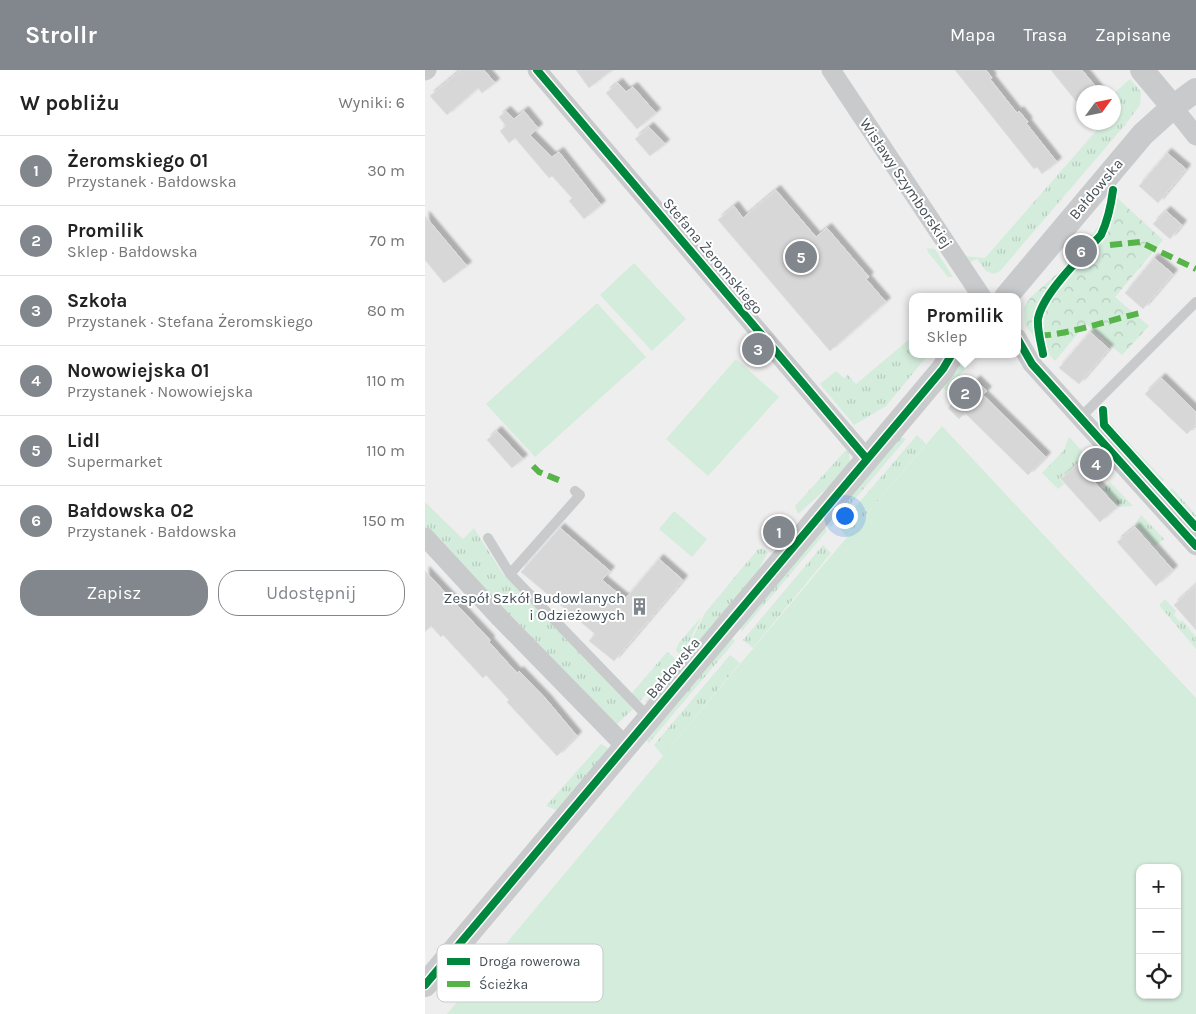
<!DOCTYPE html>
<html lang="pl">
<meta charset="utf-8">
<style>
body{margin:0;font-family:Karla,sans-serif;background:#f2f2f2;color:#222}
.controls{position:absolute;right:15px;bottom:15px;display:grid;overflow:hidden;border-radius:10px;box-shadow:0 1px 4px #0004}
.controls button{width:45px;height:45px;display:grid;place-items:center;padding:0;border:0;border-bottom:1px solid #e0e0e0;background:#fff;color:#222;font:25px sans-serif}
.compass{position:absolute;left:651px;top:15px;width:45px;height:45px;border-radius:50%;background:#fff;box-shadow:0 1px 4px #0004;rotate:57deg}
.you{position:absolute;left:419px;top:445px;width:18px;height:18px;margin:-12px;border:4px solid #fff;border-radius:50%;background:#1a73e8;box-shadow:0 0 0 8px #1a73e833}
.badge{display:grid;place-items:center;width:32px;height:32px;border-radius:50%;background:#81878c;color:#fff;font-size:16px;font-weight:700}
.pin{position:absolute;translate:-50% -50%;border:2px solid #fff;box-shadow:0 1px 5px #0006}
.popup{position:absolute;left:484px;top:223px;width:112px;height:65px;box-sizing:border-box;display:grid;place-content:center;border-radius:10px;background:#fff;filter:drop-shadow(0 1px 4px #0005);font-size:16px;white-space:nowrap;color:#767676}
.popup b{font-size:19px;color:#222}
.popup::after{content:'';position:absolute;left:50%;top:100%;margin-left:-10px;border:10px solid transparent;border-top-color:#fff}
.list{margin:0;padding:0;list-style:none}
h2{display:flex;justify-content:space-between;align-items:center;height:65px;margin:0;padding:0 20px;font-size:21px}
h2 small{font-size:16px;font-weight:400;color:#767676}
.list li{display:grid;grid-template-columns:32px 1fr auto;gap:15px;align-items:center;box-sizing:border-box;height:70px;padding:0 20px;border-top:1px solid #e0e0e0}
.list b{display:block;font-size:19px;white-space:nowrap}
.list p{margin:0;font-size:16px;white-space:nowrap;color:#767676}
.list em{font-size:16px;font-style:normal;color:#767676}
.actions{display:flex;gap:10px;padding:15px 20px}
.actions a{flex:1;padding:11px 0;border:1px solid #81878c;border-radius:20px;text-align:center;font-size:18px;color:#81878c}
.actions .main{background:#81878c;color:#fff}
.icon{flex:none;width:28px;height:28px;fill:none;stroke:currentColor;stroke-width:2;stroke-linecap:round;stroke-linejoin:round}
.map{position:relative;flex:none;width:771px;height:944px;overflow:hidden}
header{display:flex;align-items:center;gap:30px;box-sizing:border-box;height:70px;padding:0 25px;background:#81878c;color:#fff}
header strong{font-size:24px}
nav{display:flex;gap:28px;margin-inline-start:auto;font-size:18px}
main{display:flex}
aside{flex:1;background:#fff}
.map>svg:first-child{display:block}
</style>
<header>
<strong>Strollr</strong>
<nav><a>Mapa</a><a>Trasa</a><a>Zapisane</a></nav>
</header>
<main>
<aside>
<h2>W pobliżu<small>Wyniki: 6</small></h2>
<ul class="list">
<li><span class="badge">1</span><div><b>Żeromskiego 01</b><p>Przystanek · Bałdowska</p></div><em>30 m</em></li>
<li><span class="badge">2</span><div><b>Promilik</b><p>Sklep · Bałdowska</p></div><em>70 m</em></li>
<li><span class="badge">3</span><div><b>Szkoła</b><p>Przystanek · Stefana Żeromskiego</p></div><em>80 m</em></li>
<li><span class="badge">4</span><div><b>Nowowiejska 01</b><p>Przystanek · Nowowiejska</p></div><em>110 m</em></li>
<li><span class="badge">5</span><div><b>Lidl</b><p>Supermarket</p></div><em>110 m</em></li>
<li><span class="badge">6</span><div><b>Bałdowska 02</b><p>Przystanek · Bałdowska</p></div><em>150 m</em></li>
</ul>
<div class="actions"><a class="main">Zapisz</a><a>Udostępnij</a></div>
</aside>
<div class="map">
<svg width="771" height="944" viewBox="0 0 771 944">
<defs>
<pattern id="grass-tufts" width="24" height="20" patternUnits="userSpaceOnUse" patternTransform="scale(1.25)"><rect width="24" height="20" fill="#d4ecdc"/><path d="M3 7l-1-3M5 7V3M7 7l1-3M15 17l-1-3M17 17v-4M19 17l1-3" fill="none" stroke="#b7ccbf"/></pattern>
<pattern id="park-crowns" width="20" height="18" patternUnits="userSpaceOnUse" patternTransform="scale(1.25)"><rect width="20" height="18" fill="#d4ecdc"/><path d="M2 6a3 3 0 1 1 6 0M12 15a3 3 0 1 1 6 0" fill="none" stroke="#b7ccbf"/></pattern>
<filter id="shadow"><feDropShadow dx="4.5" dy="-4.5" stdDeviation="1" flood-color="#0004"/></filter>
</defs>
<rect width="100%" height="100%" fill="#eee"/>
<path fill="url(#grass-tufts)" d="M705,9L716,22L715,35L700,55L575,201L569,204L561,201L552,189L543,193L539,186L560,188L678,53L688,52L689,23Z
M502,178L510,179L528,207H523L503,182Z
M487,267L488,284L503,285L461,336L429,355L395,314L411,301L419,308L423,305L431,314Z
M537,291L543,296L521,321L517,317Z
M680,347L739,410L736,414L682,356Z
M492,365L501,374L422,467L413,457Z
M474,366L481,369L406,457L399,451Z
M644,367L679,405L673,411L654,391L635,409L639,414L633,419L617,403L639,380Z
M421,380C428,386 424,395 420,402L373,444L370,436Z
M685,412L708,436L694,437L678,419Z
M747,418L771,445V453L743,422Z
M0,432L38,469L49,458L78,504L208,639L191,655L0,457Z
M716,445L739,469L730,476L710,454Z
M398,455L402,461L317,561L315,558Z
M398,475L406,483L328,578L318,570Z
M333,479H338L343,482L328,510L224,632H220L243,606L260,589L258,587L280,543Z
M740,529L751,541L749,545L755,552L757,550L771,567V579L734,535Z
M276,547L257,586L251,581L253,574Z
M305,567L310,571L224,673L221,670Z
M242,582L252,590L215,631L206,624Z
M305,585L315,593L238,686L229,675Z
M176,674L183,678L182,683L137,738L131,740L121,736Z"/>
<path fill="url(#park-crowns)" d="M690,126L738,170L690,227L724,256L697,285L661,254L630,291L600,256L599,237L605,228L649,188L670,161Z"/>
<path fill="#d4ecdc" fill-rule="evenodd" d="M209,193L261,249L227,281L175,225Z
M172,233L221,287L110,387L61,334Z
M311,289L354,327L283,406L241,369Z
M517,356L771,628V944H22C187,748 350,550 517,356ZM715,798H752V925H715Z
M249,441L282,469L267,487L234,459Z"/>
<path fill="#d7d7d8" stroke="#dfe0e1" filter="url(#shadow)" d="M36,0H59L70,13L57,23L53,18L22,45L5,26Z
M151,0H187L164,18Z
M530,0H561L567,8L565,9L592,43L594,41L603,52L601,53L632,92L617,104L612,97L609,99Z
M626,0H657L675,22H658V40Z
M193,13L201,22L208,17L231,43L212,59L181,23Z
M81,41L89,49L99,41L113,58L105,65L127,87L134,82L176,135L159,149L144,131L147,128L127,106L124,108L90,68L84,73L75,61L81,56L74,47Z
M224,57L240,74L225,86L210,69Z
M742,83L761,99L733,133L714,116Z
M351,120L391,167L402,158L444,207L441,209L461,232L405,281L293,150L309,136L318,148Z
M741,141L757,155L745,169L728,154Z
M0,146L42,196L19,213L0,190Z
M729,188L748,204L718,239L700,223Z
M665,262L684,279L654,314L634,298Z
M736,308L771,342V355L762,364L720,324Z
M551,310L562,321L558,325L621,387L603,405L540,343L534,349L523,338Z
M72,361L98,389L87,398L62,370Z
M653,394L692,437L675,452L636,409Z
M710,457L748,500L731,516L692,472Z
M135,458L185,501L177,510L200,529L234,489L258,510L189,591L164,571L170,564L96,502Z
M0,501L65,570L64,572L92,603L94,601L121,629L152,666L132,686L82,632L84,630L61,605L58,608L18,565L16,567L6,556L0,562Z
M771,515V560L749,535Z"/>
<g fill="none" stroke-linecap="round" stroke-linejoin="round">
<path stroke="#c8cacc" stroke-width="10" d="M655,348L771,232
M150,421L155,425L85,504L224,648
M63,468L85,504"/>
<path stroke="#c8cacc" stroke-width="19" d="M112,0L442,389
M406,0L557,227
M0,1L2,0
M748,37L771,66
M592,268L607,294L771,476
M0,467L73,546L200,676"/>
<path stroke="#c8cacc" stroke-width="24" d="M717,0L748,37
M581,227L718,64L748,37L771,20
M0,915L518,299L527,284"/>
<path stroke="#57b448" stroke-width="6" stroke-dasharray="12 6" stroke-linecap="butt" d="M685,175L715,172L771,199
M614,266C649,263 681,251 715,243
M108,396L114,402L136,411"/>
<defs>
<path id="cycleway" d="M112,0L442,389
M592,268L607,294L771,476
M618,284C616,273 612,260 613,249C617,224 658,185 676,165C683,150 686,136 688,120
M678,340L679,355L771,457
M0,915L518,299L527,284"/>
</defs>
<use href="#cycleway" stroke="#fff" stroke-width="11"/>
<use href="#cycleway" stroke="#00873e" stroke-width="8"/>
</g>
<defs>
<symbol id="building-bare" viewBox="-9 -9 18 18"><path d="M-4-6H4V6H1V3H-1V6H-4ZM-2.5-4.3h1.7v1.8h-1.7ZM.8-4.3h1.7v1.8H.8ZM-2.5-1h1.7V.8h-1.7ZM.8-1h1.7V.8H.8Z" fill="#81878c" stroke="#fff" stroke-width="2.5" paint-order="stroke"/></symbol>
</defs>
<g fill-rule="evenodd">
<use href="#building-bare" x="202" y="524" width="25" height="25"/>
</g>
<g text-anchor="middle" stroke-width="4" stroke-linejoin="round" paint-order="stroke">
<g font-size="15" fill="#465058" stroke="#fff">
<text transform="translate(481 113) rotate(56)" y="5">Wisławy Szymborskiej</text>
<text transform="translate(671 119) rotate(-50)" y="5">Bałdowska</text>
<text transform="translate(288 186) rotate(50)" y="5">Stefana Żeromskiego</text>
<text transform="translate(248 598) rotate(-50)" y="5">Bałdowska</text>
</g>
<g font-size="15" fill="#465058" stroke="#fff" text-anchor="end">
<text x="200" y="533">Zespół Szkół Budowlanych<tspan x="200" dy="17">i Odzieżowych</tspan></text>
</g>
</g>
<rect x="12" y="874" width="166" height="58" rx="8" fill="#fff" stroke="#c8cacd" stroke-width="1"/>
<rect x="22" y="888" width="23" height="7" fill="#00873e"/>
<rect x="22" y="911" width="23" height="6" fill="#57b448"/>
<g font-size="14" fill="#465058">
<text x="54" y="896">Droga rowerowa</text>
<text x="54" y="919">Ścieżka</text>
</g>
</svg>
<div class="controls">
<button>+</button>
<button>−</button>
<button><svg class="icon" aria-label="locate" viewBox="0 0 24 24"><circle cx="12" cy="12" r="6"/><path d="M12 2v4M12 18v4M2 12h4M18 12h4"/></svg></button>
</div>
<svg class="compass" viewBox="-18 -18 36 36"><path d="M0-13l5 13h-10z" fill="#e53935"/><path d="M0 13l5-13h-10z" fill="#767676"/></svg>
<div class="you"></div>
<div class="pin badge" style="left:354px;top:462px">1</div>
<div class="pin badge" style="left:540px;top:323px">2</div>
<div class="popup"><b>Promilik</b>Sklep</div>
<div class="pin badge" style="left:333px;top:279px">3</div>
<div class="pin badge" style="left:671px;top:394px">4</div>
<div class="pin badge" style="left:376px;top:187px">5</div>
<div class="pin badge" style="left:656px;top:181px">6</div>
</div>
</main>
